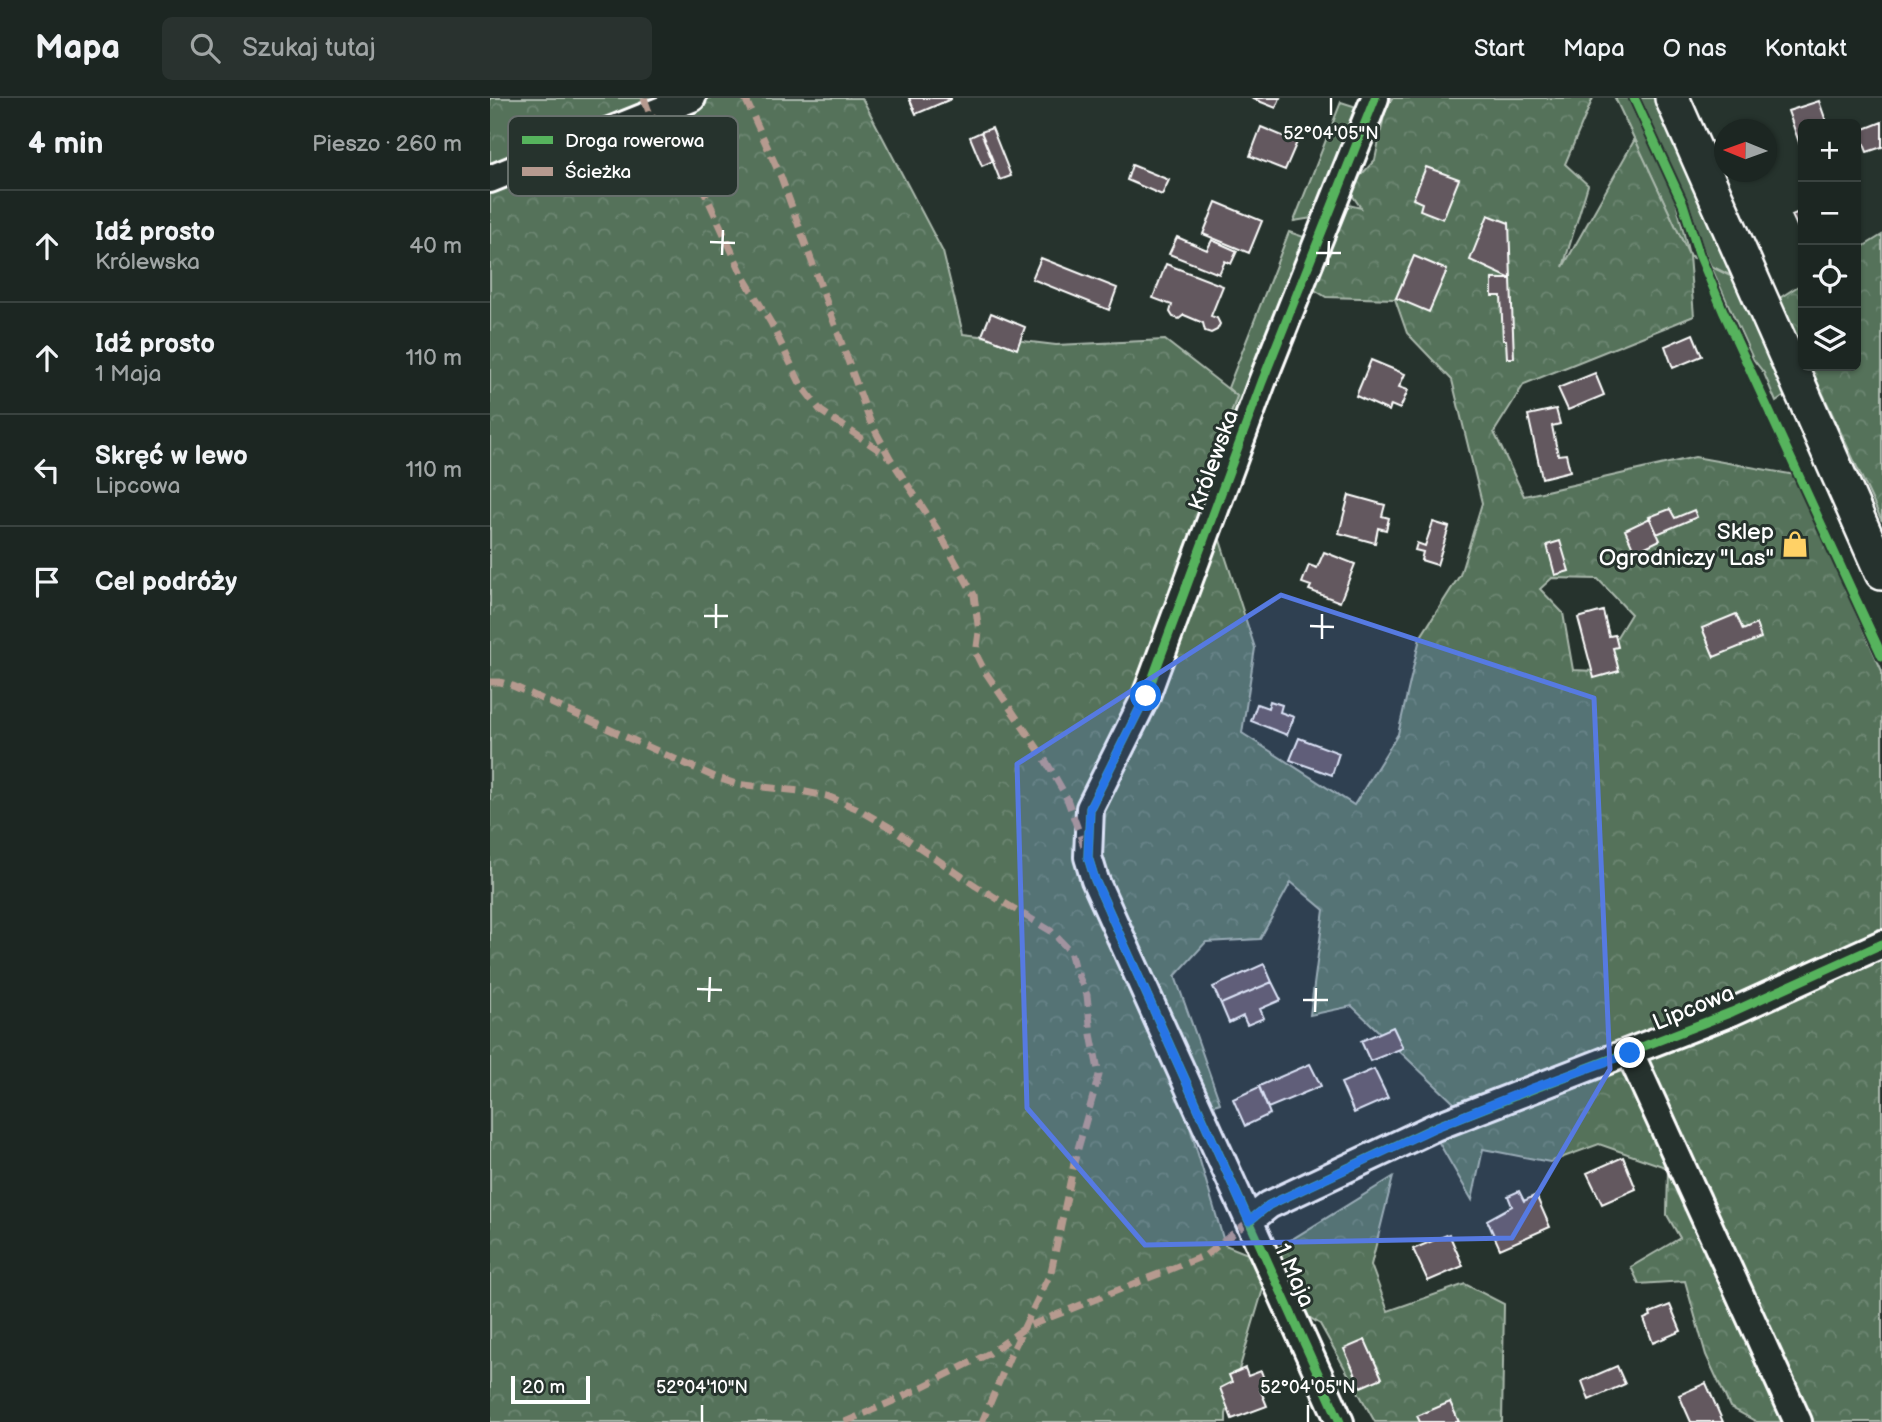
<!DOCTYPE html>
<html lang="pl">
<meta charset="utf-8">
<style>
body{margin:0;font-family:"Balsamiq Sans",sans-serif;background:#29322f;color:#f1f3f6}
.controls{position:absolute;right:21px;top:21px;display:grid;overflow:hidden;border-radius:10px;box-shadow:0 2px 5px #0004}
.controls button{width:63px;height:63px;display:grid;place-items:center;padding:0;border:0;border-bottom:2px solid #3a4340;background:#1c2622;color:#f1f3f6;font:35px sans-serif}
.compass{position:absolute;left:1224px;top:21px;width:63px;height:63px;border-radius:50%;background:#1c2622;box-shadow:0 2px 5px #0004;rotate:271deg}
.scale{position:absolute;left:21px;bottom:18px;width:79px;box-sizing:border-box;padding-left:7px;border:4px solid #fff;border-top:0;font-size:19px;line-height:24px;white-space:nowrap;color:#fff;-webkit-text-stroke:5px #26332d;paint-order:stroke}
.stop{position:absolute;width:21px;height:21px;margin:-16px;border:5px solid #1a73e8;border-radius:50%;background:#fff}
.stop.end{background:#1a73e8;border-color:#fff;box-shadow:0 2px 7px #0008}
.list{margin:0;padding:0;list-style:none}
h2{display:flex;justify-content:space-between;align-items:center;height:91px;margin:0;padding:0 28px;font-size:30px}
h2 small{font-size:23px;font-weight:400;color:#a0a5a5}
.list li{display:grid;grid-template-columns:46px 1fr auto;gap:21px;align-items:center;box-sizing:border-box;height:112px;padding:0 28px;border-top:2px solid #3a4340}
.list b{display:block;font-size:26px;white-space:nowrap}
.list p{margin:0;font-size:23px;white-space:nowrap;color:#a0a5a5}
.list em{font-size:23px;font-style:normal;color:#a0a5a5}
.icon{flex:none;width:38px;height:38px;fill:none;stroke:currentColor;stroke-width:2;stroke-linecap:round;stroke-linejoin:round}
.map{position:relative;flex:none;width:1392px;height:1324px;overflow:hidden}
header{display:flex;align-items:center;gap:42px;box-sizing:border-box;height:98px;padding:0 35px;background:#1c2622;border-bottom:2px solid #3a4340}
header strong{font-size:33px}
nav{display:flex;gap:38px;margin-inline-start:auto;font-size:24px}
.search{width:490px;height:63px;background:#29322f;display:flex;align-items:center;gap:18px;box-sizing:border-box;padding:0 24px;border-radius:10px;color:#a0a5a5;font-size:26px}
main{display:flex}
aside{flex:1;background:#1c2622}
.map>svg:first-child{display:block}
</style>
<header>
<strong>Mapa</strong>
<div class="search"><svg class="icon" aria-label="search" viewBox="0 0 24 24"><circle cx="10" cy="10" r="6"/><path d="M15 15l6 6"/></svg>Szukaj tutaj</div>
<nav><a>Start</a><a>Mapa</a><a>O nas</a><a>Kontakt</a></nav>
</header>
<main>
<aside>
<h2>4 min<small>Pieszo · 260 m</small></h2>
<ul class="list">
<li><svg class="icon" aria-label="ahead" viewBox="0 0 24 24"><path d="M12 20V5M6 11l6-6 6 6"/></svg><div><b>Idź prosto</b><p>Królewska</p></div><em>40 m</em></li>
<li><svg class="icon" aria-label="ahead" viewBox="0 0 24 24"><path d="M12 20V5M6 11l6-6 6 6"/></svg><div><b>Idź prosto</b><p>1 Maja</p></div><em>110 m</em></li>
<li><svg class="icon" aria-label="left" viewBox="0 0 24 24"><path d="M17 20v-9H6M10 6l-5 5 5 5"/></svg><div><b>Skręć w lewo</b><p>Lipcowa</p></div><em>110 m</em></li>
<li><svg class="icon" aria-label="arrive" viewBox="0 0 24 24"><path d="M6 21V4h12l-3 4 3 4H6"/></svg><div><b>Cel podróży</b></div></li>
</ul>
</aside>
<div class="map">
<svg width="1392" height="1324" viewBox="0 0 1392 1324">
<defs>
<pattern id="forest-crowns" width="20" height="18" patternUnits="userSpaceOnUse" patternTransform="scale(1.75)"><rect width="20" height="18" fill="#54725a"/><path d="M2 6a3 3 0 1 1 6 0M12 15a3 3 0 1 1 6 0" fill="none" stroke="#6e8773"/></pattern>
</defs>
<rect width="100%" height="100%" fill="#26332d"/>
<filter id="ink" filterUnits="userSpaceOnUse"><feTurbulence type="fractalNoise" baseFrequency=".0143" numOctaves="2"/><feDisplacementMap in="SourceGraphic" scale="14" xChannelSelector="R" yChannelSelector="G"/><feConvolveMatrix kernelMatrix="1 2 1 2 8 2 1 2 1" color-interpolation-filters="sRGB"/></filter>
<g filter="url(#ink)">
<path fill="#54725a" stroke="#aab8ac" stroke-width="2" d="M1125,0H1138L1186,103L1199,157Z
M1150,0H1166L1297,296L1286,304L1274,275L1263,261L1213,151L1199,107Z
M851,4L873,11L828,119L804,123Z
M799,134L817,140L725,387L714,393L747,298L738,290Z"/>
<path fill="url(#forest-crowns)" stroke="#aab8ac" stroke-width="2" fill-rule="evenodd" d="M0,0H372L453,154L473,236L566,247L675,242L747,298L714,393L765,550L752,635L864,707L908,636L930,540L970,477L992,405L962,282L917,235L905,201L836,199L817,187L850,105L871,110L858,91L885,62L895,13L902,0H1103L1075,66L1098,87L1073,169L1145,41L1199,157L1288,201L1313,185V253L1290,202L1199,158L1204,218L1034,286L1004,334L1034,398L1205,359L1305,377L1392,573V1324H1267L1240,1309L1216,1257L1195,1183L1149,1186L1141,1169L1190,1140L1177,1117L1178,1070L1109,1046L1060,1064L993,1051L982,1102L948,1043L985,1025L862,908L820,917L834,812L801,784L770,841L716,844L685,878L730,1005L696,1016L735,1147L770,1161L903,1079L881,1167L898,1213L975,1186L1014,1206L1012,1324H885L830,1226L773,1191L736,1316V1324H0ZM1062,480L1108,481L1141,516L1106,573L1083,572L1073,515L1050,491Z
M1392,137V423L1320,268H1366V153Z"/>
<path fill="#63595e" stroke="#fff" stroke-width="2" d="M419,0H461V1L426,16Z
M761,0H790L786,10Z
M1329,3L1337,26H1313V50H1311L1298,13Z
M1392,24V49L1377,54L1369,33Z
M771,29L807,44L795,72L760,58Z
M502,30L521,78L510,82L491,34Z
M491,34L503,63L492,68L480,39Z
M642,67L679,82L672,97L637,82Z
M936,69L969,81L953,121L930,112L932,105L923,101Z
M726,104L772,123L759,155L713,136Z
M1313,112V141L1302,117Z
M998,117L1019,125L1021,181L980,162Z
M687,139L717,152L722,142L747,153L741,166L735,163L729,176L679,156Z
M924,158L957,172L939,214L906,200Z
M551,160L627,190L619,212L542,181Z
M676,166L733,188L721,218L727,220L730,226L727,232L721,235L715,233L713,225L694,217L689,221L683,219L680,214L682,207L663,200Z
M1002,181H1021L1024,260H1017L1016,242H1013L1011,198H1002Z
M501,215L535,229L527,251L492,237Z
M1203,236L1212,258L1183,270L1175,248Z
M881,262L915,276L909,289L918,292L910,311L901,307L899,313L866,298Z
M1105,275L1114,297L1078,312L1068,290Z
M1066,311L1070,326L1062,328L1068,357L1076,356L1080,373L1052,380L1038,317Z
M859,397L895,407L892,418L899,420L896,432L888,430L885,445L849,435Z
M1180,411L1185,420L1204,412L1207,419L1167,436L1159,419Z
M1160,420L1170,442L1145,454L1135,432Z
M943,424L959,429L947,467L931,462L933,454L925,452L927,445L935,448Z
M1070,443L1079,473L1065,477L1057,447Z
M834,454L865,466L850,504L819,492L821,488L812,485L819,467L827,470Z
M1113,513L1119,538L1125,537L1128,549L1123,550L1129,573L1104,580L1088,520Z
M1246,516L1253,532L1266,526L1271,540L1224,559L1212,530Z
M780,603L792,607L790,614L804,619L797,637L761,623L767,606L778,610Z
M809,640L849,655L842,677L800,662Z
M774,866L782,884L731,906L723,889Z
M782,884L791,902L770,911L774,920L757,927L753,918L739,925L731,906Z
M903,929L913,950L880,963L871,943Z
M820,966L831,988L778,1010L769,988Z
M884,971L898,1000L864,1015L851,985Z
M769,989L780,1016L755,1028L743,1001Z
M1133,1059L1146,1091L1112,1106L1097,1075Z
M1029,1093L1034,1103L1046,1097L1060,1129L1010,1151L997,1122L1022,1108L1018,1098Z
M959,1136L973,1168L938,1183L923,1151Z
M1180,1207L1191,1233L1163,1245L1154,1221L1161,1218L1160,1215Z
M875,1242L892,1280L871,1289L854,1251Z
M1127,1268L1135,1286L1099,1302L1092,1283Z
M755,1270L758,1278L771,1273L777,1289L770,1291L777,1308L742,1321L730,1290L742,1284L739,1277Z
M1216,1285L1233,1324H1201L1189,1297Z
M960,1304L969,1324H930L927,1318Z"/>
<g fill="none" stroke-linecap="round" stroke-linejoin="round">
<defs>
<path id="minor" d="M0,81L202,0
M1140,955L1308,1324
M759,1123L779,1107L945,1029L1242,914L1392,846
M850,1324L605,782L598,759L600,710L656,598L772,284L885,0"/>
<path id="tertiary" d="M1182,0L1392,475"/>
</defs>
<use href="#minor" stroke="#fff" stroke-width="32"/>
<use href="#tertiary" stroke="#fff" stroke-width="38"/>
<use href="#minor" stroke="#26332d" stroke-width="26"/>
<use href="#tertiary" stroke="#26332d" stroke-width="33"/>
<path stroke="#b69a8f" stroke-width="7" stroke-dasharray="14 7" stroke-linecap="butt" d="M154,0L160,17L194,49L254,180L281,225L311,287L331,313L398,358
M255,0L291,79L380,323L400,360L447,431L484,497L489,534L486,556L494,572L554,660L576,698L594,748
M0,584H10L23,588L225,679L246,686L310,693L337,698L366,710L401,730L486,788L561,833L580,853L584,868L597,897L601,936L609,977L585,1061L561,1174L520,1258L492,1324
M355,1324L410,1300L500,1255L536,1229L716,1157L759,1123"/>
<defs>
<path id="cycleway" d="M1144,0L1193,106L1209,156L1233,213L1392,558
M759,1123L779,1107L945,1029L1242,914L1392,846
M850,1324L605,782L598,759L600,710L656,598L772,284L885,0"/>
</defs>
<use href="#cycleway" stroke="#26332d" stroke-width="13"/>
<use href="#cycleway" stroke="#56b35d" stroke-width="9"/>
</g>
</g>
<g fill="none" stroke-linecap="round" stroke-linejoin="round" filter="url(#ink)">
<path stroke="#1a73e8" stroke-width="9" d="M656,598L600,710L598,759L605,782L759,1123L779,1107L946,1029L1043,990L1140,955"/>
</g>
<path fill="#567ae2" fill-opacity="0.2" stroke="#567ae2" stroke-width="5" stroke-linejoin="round" d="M791,497L1104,600L1120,971L1022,1140L655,1147L537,1010L527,666Z"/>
<path fill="none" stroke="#fff" stroke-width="2.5" d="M841,17V0M220,144L245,145M826,155H851M232,157L233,132M838,167L839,143M214,518H238M820,528L844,529M226,530V506M832,541V516M207,891L232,892M813,902H838M219,904L220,879M825,914L826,890M212,1324V1307M818,1324V1307"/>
<defs>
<symbol id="shop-bare" viewBox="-9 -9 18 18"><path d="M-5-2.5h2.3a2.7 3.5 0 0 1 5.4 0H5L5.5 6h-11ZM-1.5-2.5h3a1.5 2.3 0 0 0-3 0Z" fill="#ffd166" stroke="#26332d" stroke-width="2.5" paint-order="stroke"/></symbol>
</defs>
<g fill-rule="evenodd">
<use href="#shop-bare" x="1286" y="427" width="38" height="38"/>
</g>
<g text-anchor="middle" stroke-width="6" stroke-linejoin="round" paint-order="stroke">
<g font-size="23" fill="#fff" stroke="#26332d">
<text transform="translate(723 362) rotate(-70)" y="8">Królewska</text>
<text transform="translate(1203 909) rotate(-22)" y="8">Lipcowa</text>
<text transform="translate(805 1177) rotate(66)" y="8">1 Maja</text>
</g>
<g font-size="23" fill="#fff" stroke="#26332d" text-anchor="end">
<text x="1284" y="441">Sklep<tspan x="1284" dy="26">Ogrodniczy "Las"</tspan></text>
</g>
</g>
<rect x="18" y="18" width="230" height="80" rx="10" fill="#26332d" stroke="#67706c" stroke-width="2"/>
<rect x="32" y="38" width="31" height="8" fill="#56b35d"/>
<rect x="32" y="69" width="31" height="9" fill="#b69a8f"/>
<g font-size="19" fill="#fff">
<text x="75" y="49">Droga rowerowa</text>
<text x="75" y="80">Ścieżka</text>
</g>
<g font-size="18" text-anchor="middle" fill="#fff" stroke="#26332d" stroke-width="6" stroke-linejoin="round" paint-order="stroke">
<text x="841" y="41">52°04'05"N</text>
<text x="212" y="1295">52°04'10"N</text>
<text x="818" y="1295">52°04'05"N</text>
</g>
</svg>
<div class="controls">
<button>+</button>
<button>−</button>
<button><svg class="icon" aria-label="locate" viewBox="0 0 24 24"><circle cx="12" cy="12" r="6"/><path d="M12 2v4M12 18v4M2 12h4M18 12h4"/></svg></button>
<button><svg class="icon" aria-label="layers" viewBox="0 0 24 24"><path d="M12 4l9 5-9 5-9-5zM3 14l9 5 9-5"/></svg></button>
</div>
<svg class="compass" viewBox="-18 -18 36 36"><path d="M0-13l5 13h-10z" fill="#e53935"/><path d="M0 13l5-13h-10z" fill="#a0a5a5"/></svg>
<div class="scale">20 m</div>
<div class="stop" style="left:656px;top:598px"></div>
<div class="stop end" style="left:1140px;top:955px"></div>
</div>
</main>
